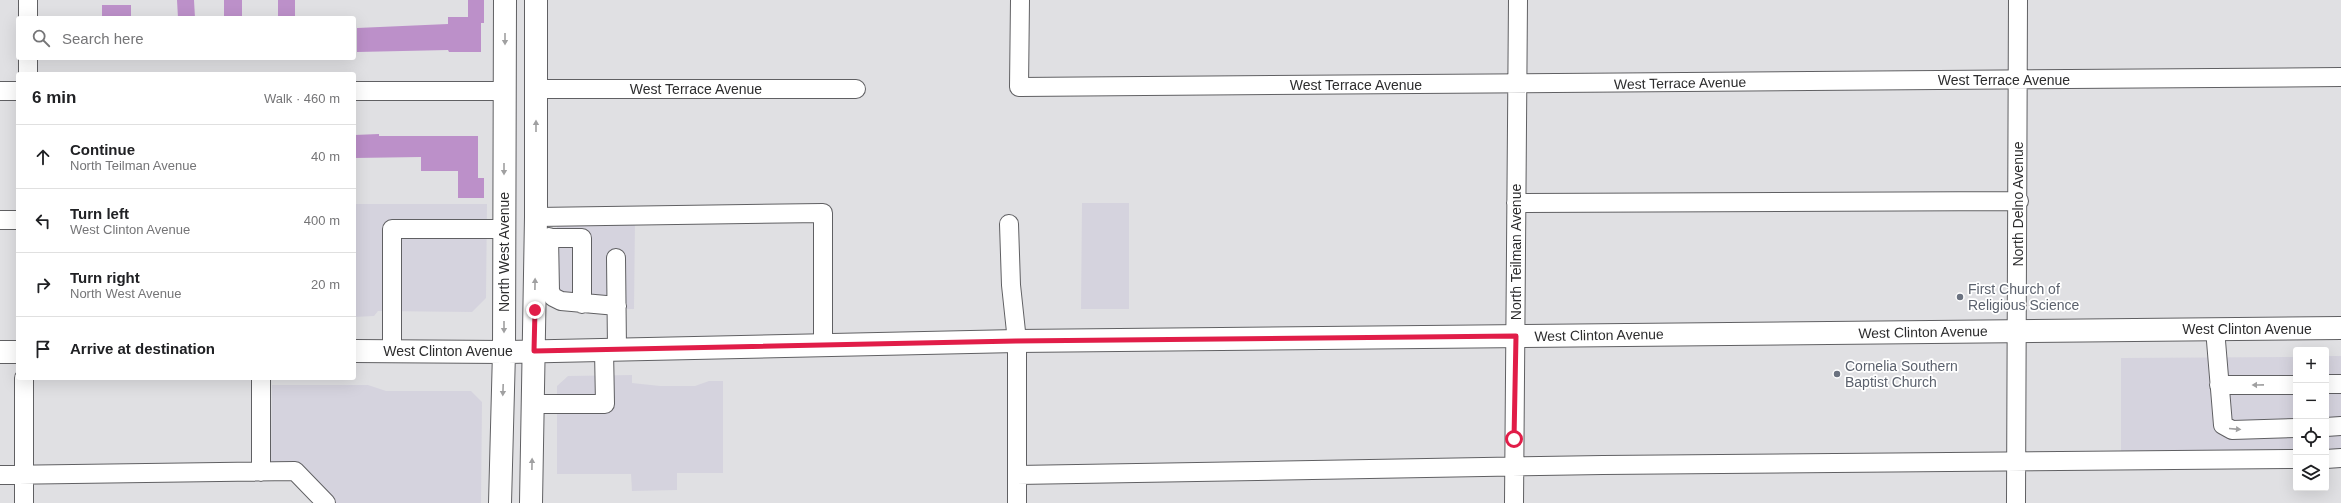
<!DOCTYPE html>
<meta charset="utf-8">
<style>
body{margin:0;font-family:Arial,sans-serif;background:#f2f2f2;color:#202124}
.controls{position:absolute;right:12px;bottom:12px;display:grid;overflow:hidden;border-radius:4px;box-shadow:0 4px 16px #0002}
.controls button{width:36px;height:36px;display:grid;place-items:center;padding:0;border:0;border-bottom:1px solid #e0e0e0;background:#fff;color:#202124;font:20px sans-serif}
.stop{position:absolute;width:12px;height:12px;margin:-9px;border:3px solid #e11d48;border-radius:50%;background:#fff}
.stop.end{background:#e11d48;border-color:#fff;box-shadow:0 1px 4px #0008}
.list{margin:0;padding:0;list-style:none}
h2{display:flex;justify-content:space-between;align-items:center;height:52px;margin:0;padding:0 16px;font-size:17px}
h2 small{font-size:13px;font-weight:400;color:#757577}
.list li{display:grid;grid-template-columns:26px 1fr auto;gap:12px;align-items:center;box-sizing:border-box;height:64px;padding:0 16px;border-top:1px solid #e0e0e0}
.list b{display:block;font-size:15px;white-space:nowrap}
.list p{margin:0;font-size:13px;white-space:nowrap;color:#757577}
.list em{font-size:13px;font-style:normal;color:#757577}
.icon{flex:none;width:22px;height:22px;fill:none;stroke:currentColor;stroke-width:2;stroke-linecap:round;stroke-linejoin:round}
.map{position:relative;flex:none;width:2341px;height:503px;overflow:hidden}
.search{position:absolute;background:#fff;box-shadow:0 4px 16px #0002;left:16px;top:16px;width:340px;height:44px;display:flex;align-items:center;gap:10px;box-sizing:border-box;padding:0 14px;border-radius:4px;color:#757577;font-size:15px}
.panel{position:absolute;background:#fff;box-shadow:0 4px 16px #0002;left:16px;top:72px;width:340px;height:308px;border-radius:4px}
.map>svg:first-child{display:block}
</style>
<div class="map">
<svg width="2341" height="503" viewBox="0 0 2341 503">
<rect width="100%" height="100%" fill="#e0e0e3"/>
<path fill="#d5d3de" d="M1082,203H1129V309H1081Z
M354,204H487L486,298L472,312L378,311L374,316L354,317Z
M635,221L634,309L569,310L557,297V222Z
M2326,356H2341V452H2326Z
M2296,357V452L2121,454V358Z
M632,375V383L660,386H695L709,381H723V473H677V490L632,491L631,474H557V386L568,376Z
M272,385H368L386,391H471L482,402L481,503H335L297,466H271Z"/>
<path fill="#bc90c9" d="M177,0H194L195,18H178Z
M224,0H242V18H224Z
M278,0H295V18H278Z
M468,0H484V23H481V52H449L448,50L357,52V28L448,24V17H468Z
M102,5H131V18H102Z
M379,134V136H478V178H484V198H458V171H421V157L354,158V135Z"/>
<g fill="none" stroke-linecap="round" stroke-linejoin="round">
<defs>
<path id="minor" d="M28,0V18
M1020,0L1019,87L2341,77
M28,58V74
M536,89H856
M0,91H18
M354,91H504
M1516,203L2019,201
M536,217L823,213V345
M0,220H18
M1009,224L1011,285L1017,341V503
M549,237L550,291L553,297L561,301L617,306
M538,238H582V304
M616,258L617,349
M2215,329L2223,425L2232,430L2296,428
M392,351V229H504
M261,378V472
M2326,384H2341
M2219,385H2296
M533,404H605L604,350
M2326,427L2341,426
M2326,459L2341,458
M0,475L295,471L326,503
M1017,475L1603,465L2296,459
M24,503V378
M1514,503L1518,0
M2016,503L2018,0"/>
<path id="major" d="M354,351L504,352L1017,341L2341,328
M0,352H18
M500,503L504,352L505,0
M531,503L536,217V0"/>
</defs>
<use href="#minor" stroke="#606063" stroke-width="20"/>
<use href="#major" stroke="#606063" stroke-width="24"/>
<use href="#minor" stroke="#fff" stroke-width="18"/>
<use href="#major" stroke="#fff" stroke-width="22"/>
</g>
<defs><path id="oneway-solid" d="M-6-.8H1V-3.2L6.5 0L1 3.2V.8H-6Z"/></defs>
<g fill="#a0a0a1">
<use href="#oneway-solid" transform="translate(505 39) rotate(90)"/>
<use href="#oneway-solid" transform="translate(536 126) rotate(-90)"/>
<use href="#oneway-solid" transform="translate(504 169) rotate(90)"/>
<use href="#oneway-solid" transform="translate(535 284) rotate(-89)"/>
<use href="#oneway-solid" transform="translate(504 327) rotate(90)"/>
<use href="#oneway-solid" transform="translate(2258 385) rotate(179)"/>
<use href="#oneway-solid" transform="translate(503 390) rotate(92)"/>
<use href="#oneway-solid" transform="translate(2235 429) rotate(5)"/>
<use href="#oneway-solid" transform="translate(532 464) rotate(-89)"/>
</g>
<g fill="none" stroke-linecap="round" stroke-linejoin="round">
<path stroke="#e11d48" stroke-width="5" d="M535,310L534,351L1016,341L1516,336L1514,439"/>
</g>
<g fill="#6b7280" stroke="#fff" stroke-width="1.5">
<circle cx="1960" cy="297" r="4"/>
<circle cx="1837" cy="374" r="4"/>
</g>
<g text-anchor="middle" stroke-width="3.5" stroke-linejoin="round" paint-order="stroke">
<g font-size="14" fill="#2d2d2e" stroke="#fff">
<text x="2004" y="85">West Terrace Avenue</text>
<text transform="translate(1680 83) rotate(-1)" y="5">West Terrace Avenue</text>
<text x="1356" y="90">West Terrace Avenue</text>
<text x="696" y="94">West Terrace Avenue</text>
<text transform="translate(2018 204) rotate(-90)" y="5">North Delno Avenue</text>
<text transform="translate(504 252) rotate(-90)" y="5">North West Avenue</text>
<text transform="translate(1516 252) rotate(-90)" y="5">North Teilman Avenue</text>
<text x="2247" y="334">West Clinton Avenue</text>
<text transform="translate(1923 332) rotate(-1)" y="5">West Clinton Avenue</text>
<text transform="translate(1599 335) rotate(-1)" y="5">West Clinton Avenue</text>
<text x="448" y="356">West Clinton Avenue</text>
</g>
<g font-size="14" fill="#5b616d" stroke="#fff" text-anchor="start">
<text x="1968" y="294">First Church of<tspan x="1968" dy="16">Religious Science</tspan></text>
<text x="1845" y="371">Cornelia Southern<tspan x="1845" dy="16">Baptist Church</tspan></text>
</g>
</g>
</svg>
<div class="controls">
<button>+</button>
<button>−</button>
<button><svg class="icon" aria-label="locate" viewBox="0 0 24 24"><circle cx="12" cy="12" r="6"/><path d="M12 2v4M12 18v4M2 12h4M18 12h4"/></svg></button>
<button><svg class="icon" aria-label="layers" viewBox="0 0 24 24"><path d="M12 4l9 5-9 5-9-5zM3 14l9 5 9-5"/></svg></button>
</div>
<div class="stop" style="left:1514px;top:439px"></div>
<div class="stop end" style="left:535px;top:310px"></div>
<div class="search"><svg class="icon" aria-label="search" viewBox="0 0 24 24"><circle cx="10" cy="10" r="6"/><path d="M15 15l6 6"/></svg>Search here</div>
<section class="panel">
<h2>6 min<small>Walk · 460 m</small></h2>
<ul class="list">
<li><svg class="icon" aria-label="ahead" viewBox="0 0 24 24"><path d="M12 20V5M6 11l6-6 6 6"/></svg><div><b>Continue</b><p>North Teilman Avenue</p></div><em>40 m</em></li>
<li><svg class="icon" aria-label="left" viewBox="0 0 24 24"><path d="M17 20v-9H6M10 6l-5 5 5 5"/></svg><div><b>Turn left</b><p>West Clinton Avenue</p></div><em>400 m</em></li>
<li><svg class="icon" aria-label="right" viewBox="0 0 24 24"><path d="M7 20v-9h11M14 6l5 5-5 5"/></svg><div><b>Turn right</b><p>North West Avenue</p></div><em>20 m</em></li>
<li><svg class="icon" aria-label="arrive" viewBox="0 0 24 24"><path d="M6 21V4h12l-3 4 3 4H6"/></svg><div><b>Arrive at destination</b></div></li>
</ul>
</section>
</div>
